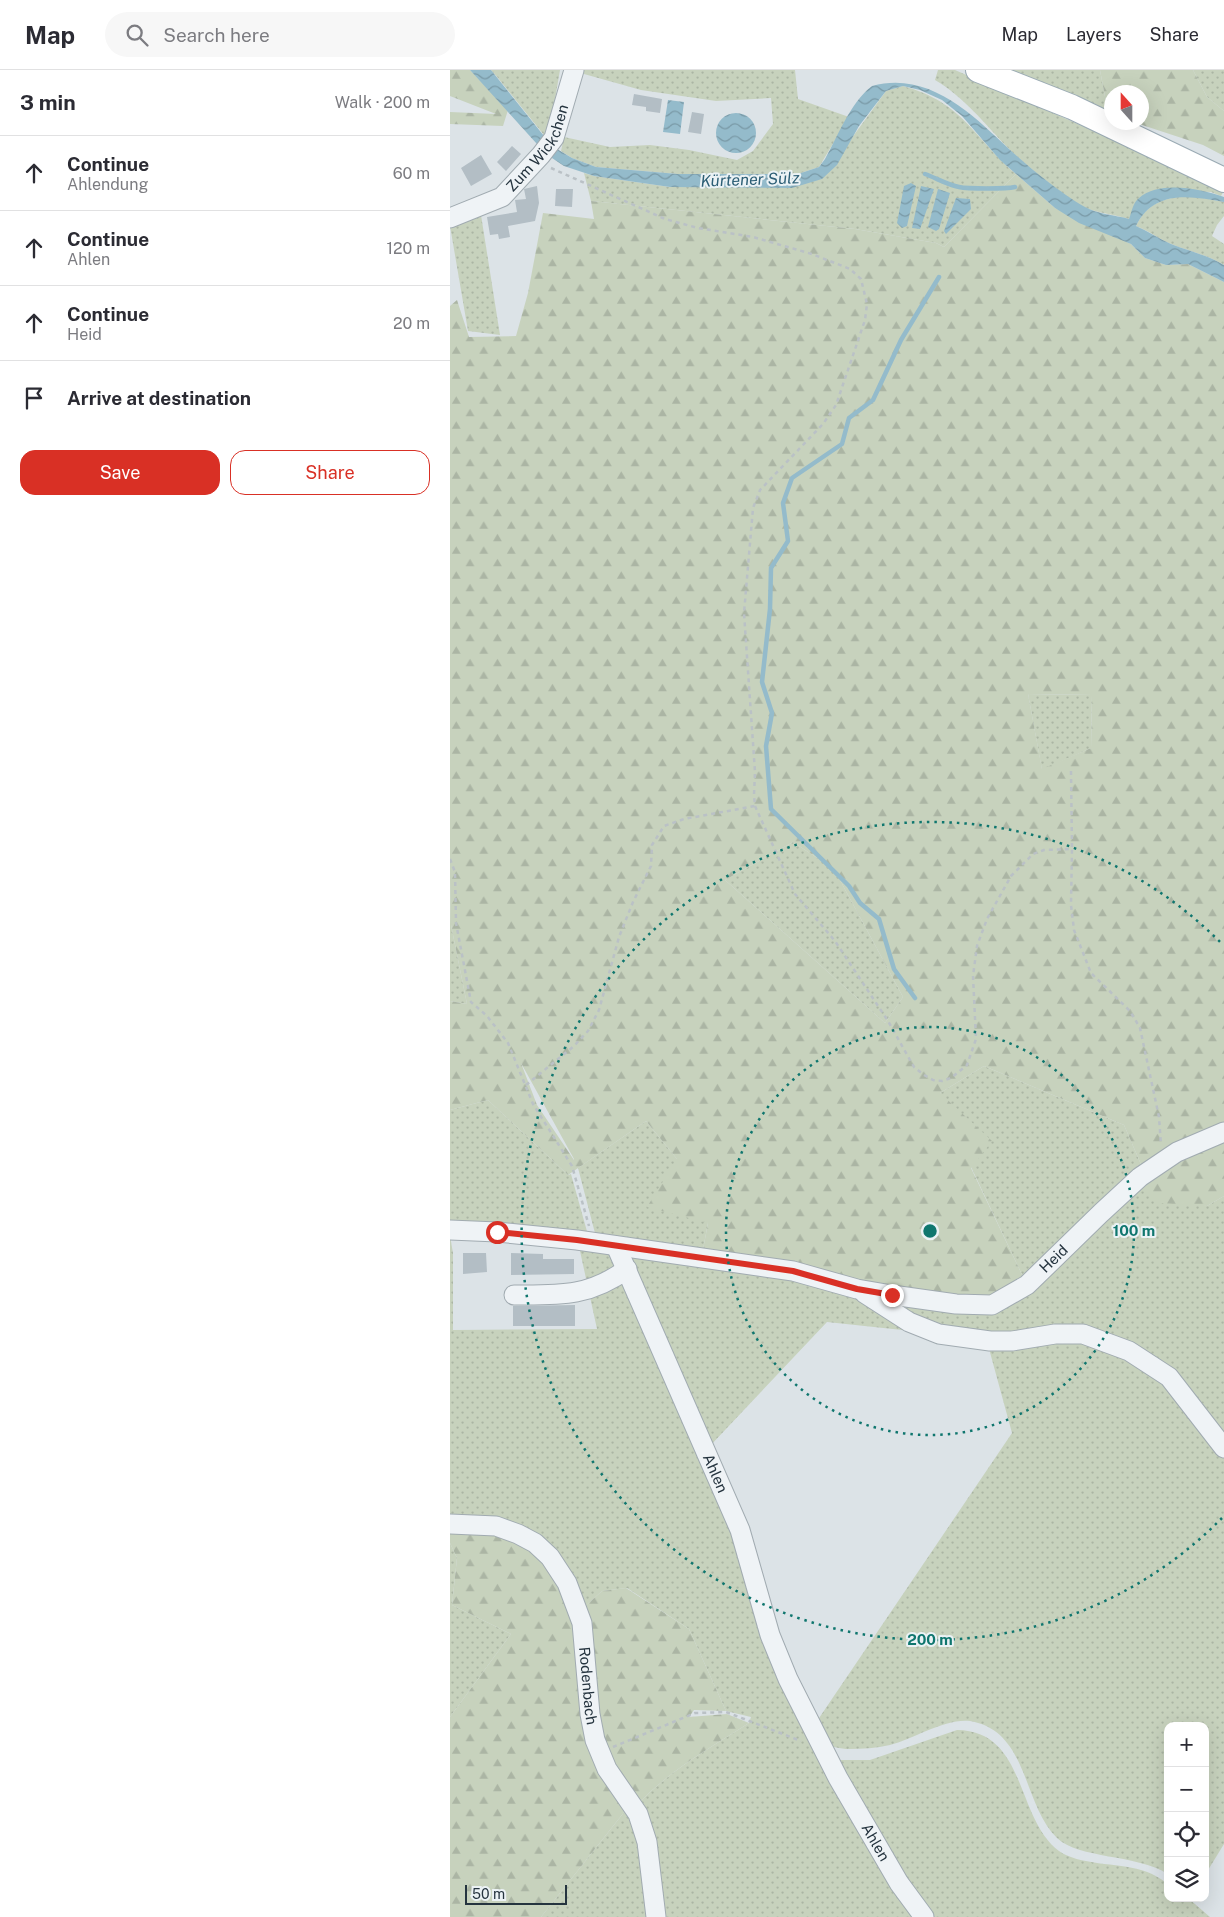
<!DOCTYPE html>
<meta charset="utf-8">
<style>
body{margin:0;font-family:"Public Sans",sans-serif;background:#f7f7f7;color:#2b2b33}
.controls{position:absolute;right:15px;bottom:15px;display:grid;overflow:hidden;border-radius:10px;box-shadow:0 5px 20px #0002}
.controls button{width:45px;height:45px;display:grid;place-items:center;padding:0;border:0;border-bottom:1px solid #e1e1e2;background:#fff;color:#2b2b33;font:25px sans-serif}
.compass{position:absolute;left:654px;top:15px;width:45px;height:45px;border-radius:50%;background:#fff;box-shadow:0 5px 20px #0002;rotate:339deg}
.scale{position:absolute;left:15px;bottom:12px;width:102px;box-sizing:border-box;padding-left:5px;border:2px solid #25343f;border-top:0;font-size:14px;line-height:18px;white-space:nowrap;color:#25343f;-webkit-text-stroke:4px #ebf2f5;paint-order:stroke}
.stop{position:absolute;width:15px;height:15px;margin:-11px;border:4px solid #d93025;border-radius:50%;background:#fff}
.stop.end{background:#d93025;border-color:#fff;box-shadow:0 1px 5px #0008}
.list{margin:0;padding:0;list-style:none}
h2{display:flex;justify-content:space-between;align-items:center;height:65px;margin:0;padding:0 20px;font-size:21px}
h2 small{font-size:16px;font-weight:400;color:#7c7c81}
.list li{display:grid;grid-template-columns:32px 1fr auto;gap:15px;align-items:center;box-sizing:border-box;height:75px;padding:0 20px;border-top:1px solid #e1e1e2}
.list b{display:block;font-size:19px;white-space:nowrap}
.list p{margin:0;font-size:16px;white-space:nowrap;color:#7c7c81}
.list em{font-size:16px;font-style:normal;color:#7c7c81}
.actions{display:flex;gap:10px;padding:15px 20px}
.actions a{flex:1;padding:11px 0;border:1px solid #d93025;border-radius:15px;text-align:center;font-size:18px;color:#d93025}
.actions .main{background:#d93025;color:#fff}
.icon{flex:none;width:28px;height:28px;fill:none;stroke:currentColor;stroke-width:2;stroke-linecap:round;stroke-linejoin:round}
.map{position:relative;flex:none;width:774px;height:1847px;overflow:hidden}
header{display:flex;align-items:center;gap:30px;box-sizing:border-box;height:70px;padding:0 25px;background:#fff;border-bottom:1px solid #e1e1e2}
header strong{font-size:24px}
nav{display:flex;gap:28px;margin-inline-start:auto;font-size:18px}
.search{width:350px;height:45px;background:#f7f7f7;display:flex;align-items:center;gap:12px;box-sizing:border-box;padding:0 18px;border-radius:28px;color:#7c7c81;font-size:19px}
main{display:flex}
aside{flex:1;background:#fff}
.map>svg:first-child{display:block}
</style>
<header>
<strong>Map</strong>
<div class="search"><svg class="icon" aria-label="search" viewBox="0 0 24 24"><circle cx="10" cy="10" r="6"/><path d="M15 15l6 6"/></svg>Search here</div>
<nav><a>Map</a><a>Layers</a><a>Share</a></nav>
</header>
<main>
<aside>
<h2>3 min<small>Walk · 200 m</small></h2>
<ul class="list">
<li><svg class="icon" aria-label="ahead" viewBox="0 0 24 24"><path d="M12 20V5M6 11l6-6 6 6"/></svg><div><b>Continue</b><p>Ahlendung</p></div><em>60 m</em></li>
<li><svg class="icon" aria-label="ahead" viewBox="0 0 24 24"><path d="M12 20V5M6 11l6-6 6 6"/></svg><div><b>Continue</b><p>Ahlen</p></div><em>120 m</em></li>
<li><svg class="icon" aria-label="ahead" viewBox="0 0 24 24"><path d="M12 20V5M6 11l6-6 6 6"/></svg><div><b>Continue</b><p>Heid</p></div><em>20 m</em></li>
<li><svg class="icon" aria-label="arrive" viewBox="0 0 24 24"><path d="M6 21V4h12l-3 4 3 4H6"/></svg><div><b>Arrive at destination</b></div></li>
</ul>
<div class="actions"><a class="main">Save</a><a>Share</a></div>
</aside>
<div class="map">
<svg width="774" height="1847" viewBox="0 0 774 1847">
<defs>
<pattern id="grass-dots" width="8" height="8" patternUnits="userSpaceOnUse" patternTransform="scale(1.25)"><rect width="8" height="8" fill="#c7d2bd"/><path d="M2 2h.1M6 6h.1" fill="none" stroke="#abb5a4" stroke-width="1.8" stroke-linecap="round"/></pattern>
<pattern id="forest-firs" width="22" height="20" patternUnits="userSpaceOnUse" patternTransform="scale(1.25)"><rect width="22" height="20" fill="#c7d2bd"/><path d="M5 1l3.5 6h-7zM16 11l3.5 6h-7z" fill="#abb5a4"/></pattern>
<pattern id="water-waves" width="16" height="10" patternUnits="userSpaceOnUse" patternTransform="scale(1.25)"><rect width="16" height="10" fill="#94bbcb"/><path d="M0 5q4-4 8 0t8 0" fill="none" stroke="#7999a6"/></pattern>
</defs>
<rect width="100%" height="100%" fill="#dce3e7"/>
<path fill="url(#grass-dots)" d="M41,0H110L98,70L48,8Z
M134,0H345L348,29L399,47L369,97L348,104H228L146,97L122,88L111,81L114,67L160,77L200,75L239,80L287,90L303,81L323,54L321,28L266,31L191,20L134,4Z
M488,0H505L771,117L774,120L771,126L761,122L709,120L679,149C665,145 651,143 638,139C621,133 572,92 558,78C535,54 514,27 485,10Z
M556,0H650L658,43Z
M743,0H774V41L757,27Z
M453,16C514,33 522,66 566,104L494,177L486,173L405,159L141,131L134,103L144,106L220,117L372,109L436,21Z
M743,126L774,132V146L767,155L762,166L774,174V195C757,185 739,181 721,174C709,169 699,161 686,156C698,131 717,127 743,126Z
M31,145L50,265L18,261L0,156Z
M578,624L642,625L641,678L592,700Z
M343,772L384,799L453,927L435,953L275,810Z
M0,801L1,855L17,934L0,931Z
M534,996L674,1055L693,1099L576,1213L521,1097L490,1023Z
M38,1030L118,1105L121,1104L138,1165L0,1155V1040Z
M196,1051L227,1089L258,1153L252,1185L146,1167L128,1098Z
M690,1114L757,1136L774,1126V1367L681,1276L542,1267L459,1249L444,1230L544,1238Z
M0,1166L3,1183V1260L147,1259L130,1181L133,1176L162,1185L286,1460L307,1535L468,1847H210L188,1734C219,1701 261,1677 299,1653L301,1647L276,1641L239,1559L177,1518L152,1521L132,1539L0,1450Z
M182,1186L340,1206L397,1221L471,1262L377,1252L259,1377L180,1191Z
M632,1267L719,1309L774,1380V1774L755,1805V1656H718V1804C686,1784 629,1789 607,1768C572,1734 579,1661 520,1651C496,1648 463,1669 440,1675C426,1678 413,1679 399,1679C391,1679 379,1677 374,1671C370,1666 368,1659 365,1654L562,1363L538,1275Z
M0,1473L7,1488L2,1535L61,1564L0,1647Z
M507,1660C577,1661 565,1748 609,1781C628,1795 668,1793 691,1800C700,1802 710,1808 718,1814V1828H738L760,1847H480L387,1694L390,1690H420Z
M179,1736L185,1746L201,1847H91Z"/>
<path fill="url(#forest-firs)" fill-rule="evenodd" d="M0,0H20L58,40L53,56L0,54V42L46,44L0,26Z
M650,0H743L757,27L774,41V86L753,75L686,53L692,52V22H662L661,44L658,43Z
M566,104L605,138L681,174L695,188L716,195L738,194L774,212V1058L693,1099L674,1055L534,996L490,1023L542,1071L521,1098L576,1213L558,1224L506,1230L252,1185L258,1153L197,1137L227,1089L196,1051L118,1105L38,1030L0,1040V931L17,934L1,855L0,808V236L7,230L19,267L66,266L78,223L93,143L144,149L141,131L405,159L486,173L494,177ZM578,624L642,625L641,678L592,699ZM343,772L384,799L453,927L435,953L275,810ZM71,993L124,1089V1090L87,1035Z
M774,1068V1126L757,1136L709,1133L690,1114L710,1096Z
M26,1458L76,1472L119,1523L134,1618L179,1736L91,1847H0V1647L61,1564L2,1535L7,1488L0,1473V1459Z
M176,1518L239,1559L276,1641L244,1640L239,1647L277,1644L299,1653C261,1677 219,1701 188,1734L149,1668L132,1539L152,1521Z"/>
<path fill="url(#water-waves)" d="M20,0H41L102,76L122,88L146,97L228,104H348L369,97L375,89C388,66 400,33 422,16C479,0 524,46 559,79C571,90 584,101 597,111C609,120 622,130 635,137C647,144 665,145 679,149C682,142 682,134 689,128C710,110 751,119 774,127V132C741,126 704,119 686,156C698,161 709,169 721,174C739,181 757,185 774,195V212L738,194L716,195L695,188L681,174L629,153L605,138L550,90L512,46L492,30L470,20L453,16L436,21L409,56L387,95L372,109L342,118L220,117L144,106L114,96L96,84Z
M218,30L234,32L230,64L213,62Z
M266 63a20 20 0 1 1 40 0a20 20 0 1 1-40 0Z
M461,113L466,116L457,156L452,158L447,153L454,116Z
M471,116L484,119L470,159L462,158Z
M488,119L500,123L489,159L486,161L478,157Z
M506,128L520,129L521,139L496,164L494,161Z"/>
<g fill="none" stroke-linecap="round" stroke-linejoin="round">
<path stroke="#94bbcb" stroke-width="4.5" d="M475,104C486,108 498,115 509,117C518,119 556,119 565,117
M465,928L444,899L429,849L410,833L399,816L321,739L316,676L322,643L312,612L320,539L321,498L338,471L333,433L342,408L392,374L399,348L423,330L451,270L489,207"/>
</g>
<path fill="#b3bec5" d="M184,24L212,29L210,43L196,41V37L182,35Z
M242,42L254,44L251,64L238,62Z
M62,76L71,84L56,101L47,92Z
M31,85L42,104L21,116L11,98Z
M87,116L89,133L85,151L58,156L60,167L49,169L48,164L40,165L37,147L67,142L65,130L76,129L74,119Z
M106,119H123L122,137L105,136Z
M13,1183H36L37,1202L13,1204Z
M61,1183L93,1184V1189H124V1204L61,1205Z
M125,1235V1256H63V1236Z"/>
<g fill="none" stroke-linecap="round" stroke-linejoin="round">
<defs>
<g id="minor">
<path id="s1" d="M0,148L52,127L91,85L104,68L124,0"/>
<path id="s2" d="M0,1160L47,1162L127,1170L343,1201L407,1219L442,1225L506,1234L542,1235L577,1215L651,1143L690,1107L727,1082L774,1062"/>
<path id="s3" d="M166,1176L290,1460L320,1565L338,1609L388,1708L449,1813L474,1847"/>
<path d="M414,1223L459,1252L489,1264L540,1271H562L605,1264H633L679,1281L719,1307L774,1378"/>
<path d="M64,1225C109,1225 139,1227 177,1199"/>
<path id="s4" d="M0,1454L46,1456L68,1464L85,1473L100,1487L117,1513L132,1553L140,1644L145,1670L157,1699L188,1744L197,1772L206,1847"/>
</g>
<path id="major" d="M528,0L622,37L774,110"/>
</defs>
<use href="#minor" stroke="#a1abb1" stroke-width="21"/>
<use href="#major" stroke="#9babb4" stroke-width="26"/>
<path stroke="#bac1c6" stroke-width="2.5" stroke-dasharray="4 4" stroke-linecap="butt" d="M101,98L215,149L248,158L303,167L362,184L400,199L411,209L417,234L415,250L386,335L373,354L310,420L303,438L294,543L305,702L304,725L305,736L345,824L385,871L438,951L464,997L474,1005L483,1010L492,1011L501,1008L517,995L526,969L523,906L527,876L537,849L561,806L583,784L594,780L622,779L621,835L624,860L641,903L680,941L690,958L709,1047L711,1075
M621,701L622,779
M0,789L5,802L6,853L21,932L37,946L58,973L83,1034L122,1096L139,1156
M76,1015L124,976L138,961L149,940L169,867L183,832L201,796L202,775L214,756L234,749L305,736
M163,1677L245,1643L276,1642L351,1671"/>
<use href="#minor" stroke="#eff3f6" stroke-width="19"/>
<use href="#major" stroke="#fff" stroke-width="24"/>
</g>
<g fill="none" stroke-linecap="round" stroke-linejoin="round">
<path stroke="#d93025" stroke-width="6" d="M47,1162L127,1170L343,1201L407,1219L442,1225"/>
</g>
<g fill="none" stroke="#0f766e" stroke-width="2.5" stroke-dasharray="2.5 5">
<circle cx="480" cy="1161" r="204"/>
<path d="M772 1448A409 409 0 1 1 772 874"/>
</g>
<g text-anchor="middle" stroke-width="4" stroke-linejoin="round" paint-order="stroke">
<g font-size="15" fill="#25343f" stroke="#ebf2f5">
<text dy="5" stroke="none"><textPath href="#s1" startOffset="118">Zum Wickchen</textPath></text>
<text dy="5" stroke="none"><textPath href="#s2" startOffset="626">Heid</textPath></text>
<text dy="5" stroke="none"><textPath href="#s3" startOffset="248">Ahlen</textPath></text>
<text dy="5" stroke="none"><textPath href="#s4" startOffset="246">Rodenbach</textPath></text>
<text dy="5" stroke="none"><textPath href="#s3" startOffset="652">Ahlen</textPath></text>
</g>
<g font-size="16" font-style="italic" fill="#2c5e75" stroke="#ebf2f5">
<text transform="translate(300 109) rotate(-2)" y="6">Kürtener Sülz</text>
</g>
</g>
<circle cx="480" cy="1161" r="8" fill="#0f766e" stroke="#ebf2f5" stroke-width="2.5"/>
<g font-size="15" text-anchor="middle" font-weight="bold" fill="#0f766e" stroke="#ebf2f5" stroke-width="4" stroke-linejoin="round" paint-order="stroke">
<text x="684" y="1166">100 m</text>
<text x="480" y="1575">200 m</text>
</g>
</svg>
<div class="controls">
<button>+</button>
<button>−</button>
<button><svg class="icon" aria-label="locate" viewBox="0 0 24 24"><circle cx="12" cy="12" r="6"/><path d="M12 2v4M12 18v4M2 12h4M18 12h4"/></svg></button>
<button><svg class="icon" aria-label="layers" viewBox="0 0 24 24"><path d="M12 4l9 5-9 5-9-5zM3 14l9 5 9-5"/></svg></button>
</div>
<svg class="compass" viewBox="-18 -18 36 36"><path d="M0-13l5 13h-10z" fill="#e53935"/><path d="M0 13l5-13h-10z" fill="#7c7c81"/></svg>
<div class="scale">50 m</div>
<div class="stop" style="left:47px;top:1162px"></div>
<div class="stop end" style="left:442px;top:1225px"></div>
</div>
</main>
